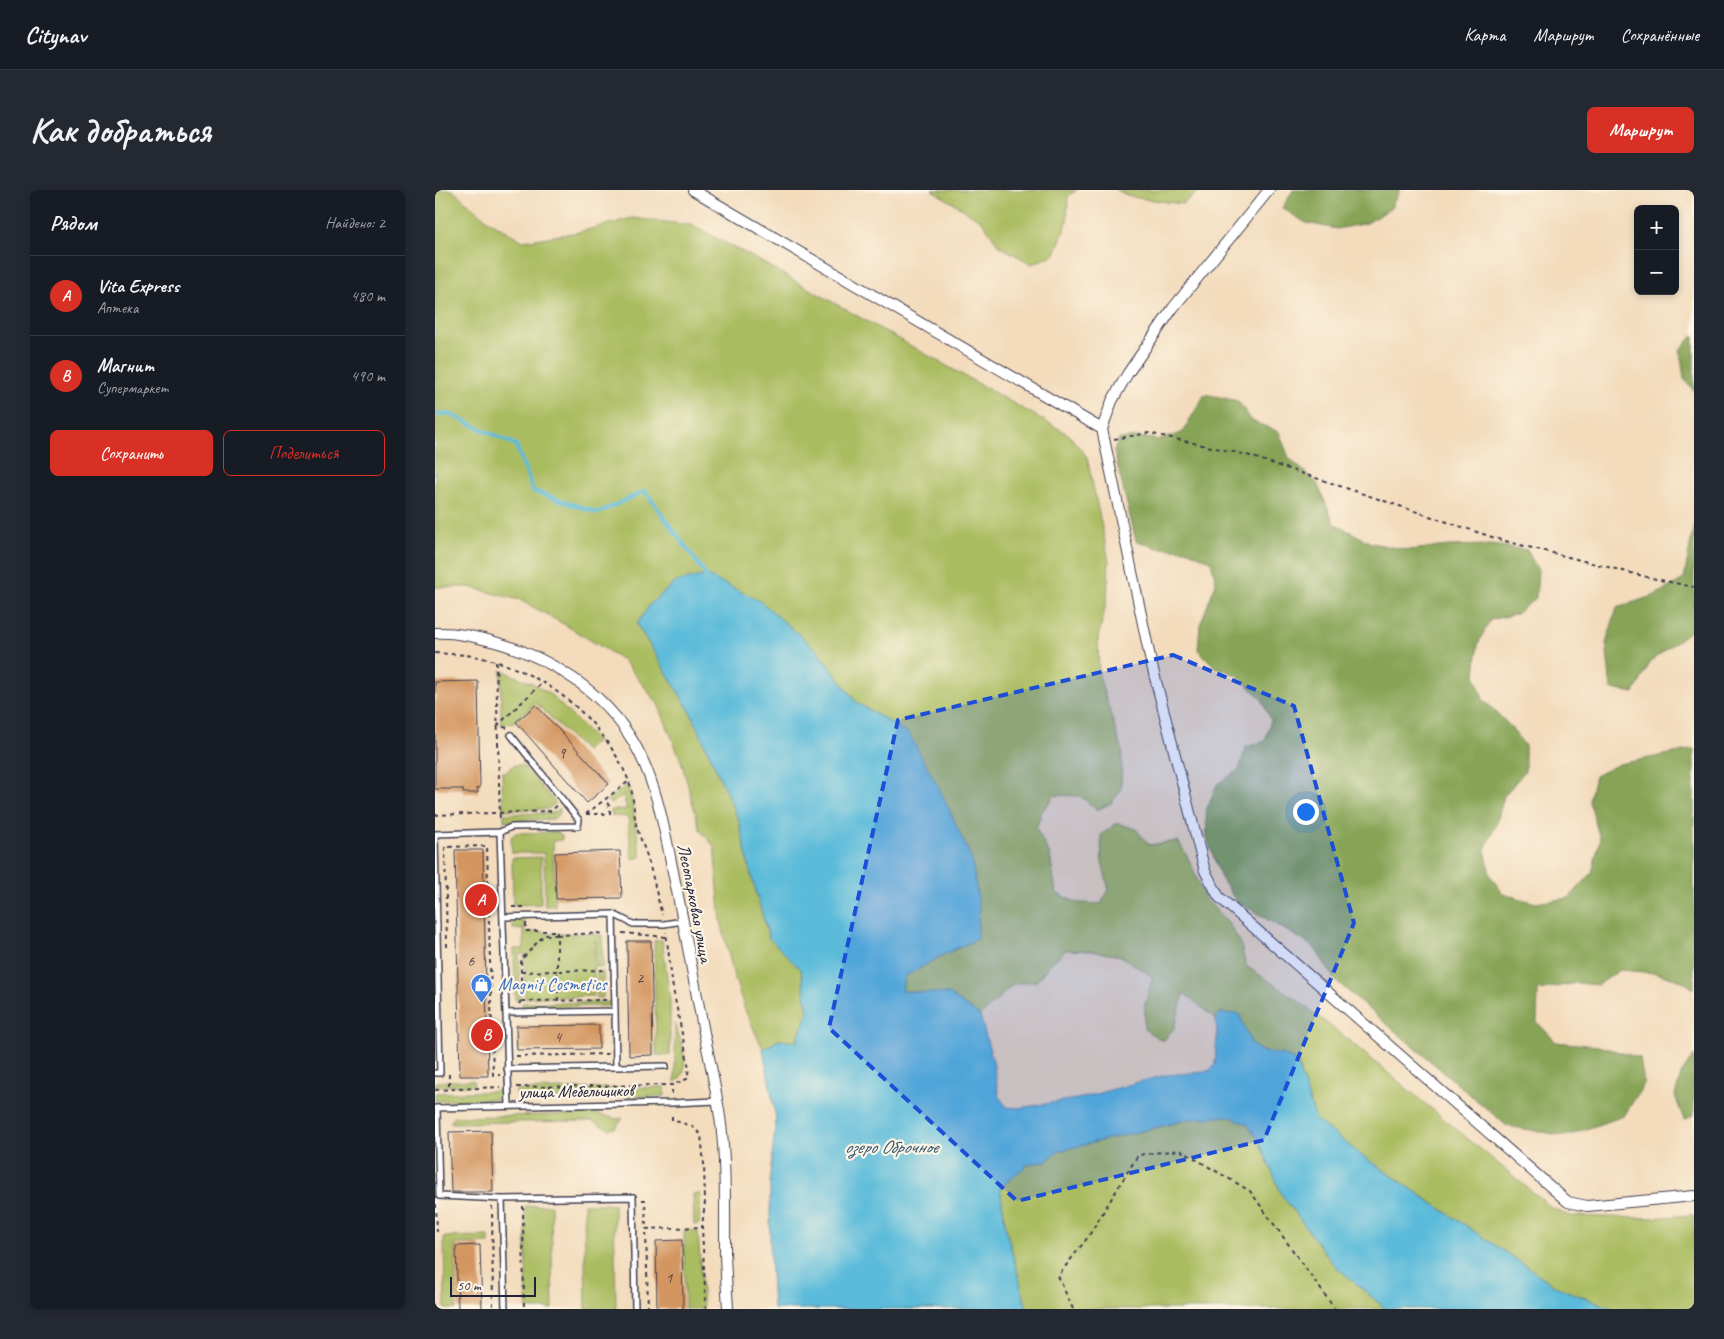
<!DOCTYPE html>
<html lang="ru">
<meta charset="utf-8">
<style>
body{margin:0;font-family:Caveat,sans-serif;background:#242831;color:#f1f3f6}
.controls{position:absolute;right:15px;top:15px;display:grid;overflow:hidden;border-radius:8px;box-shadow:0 2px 8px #0003}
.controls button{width:45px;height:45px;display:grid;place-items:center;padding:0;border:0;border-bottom:1px solid #363941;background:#171b24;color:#f1f3f6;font:25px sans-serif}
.scale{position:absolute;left:15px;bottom:12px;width:86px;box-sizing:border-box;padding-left:5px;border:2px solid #22223b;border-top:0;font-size:14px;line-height:18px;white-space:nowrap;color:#22223b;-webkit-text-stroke:4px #fcf5e5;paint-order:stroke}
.you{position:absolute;left:870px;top:621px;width:18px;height:18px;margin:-12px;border:4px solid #fff;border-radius:50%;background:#1a73e8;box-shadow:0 0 0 8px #1a73e833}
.badge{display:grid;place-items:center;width:32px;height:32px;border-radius:50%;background:#d93025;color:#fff;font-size:16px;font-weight:700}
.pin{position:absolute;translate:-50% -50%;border:2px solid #fff;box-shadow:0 1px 5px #0006}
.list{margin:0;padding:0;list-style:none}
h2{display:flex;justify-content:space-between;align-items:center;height:65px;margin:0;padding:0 20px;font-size:21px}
h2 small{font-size:16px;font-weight:400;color:#9ea1a6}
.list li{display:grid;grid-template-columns:32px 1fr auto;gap:15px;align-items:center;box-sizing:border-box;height:80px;padding:0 20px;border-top:1px solid #363941}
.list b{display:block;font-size:19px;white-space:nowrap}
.list p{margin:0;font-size:16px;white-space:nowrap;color:#9ea1a6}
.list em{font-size:16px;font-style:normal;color:#9ea1a6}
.actions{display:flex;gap:10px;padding:15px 20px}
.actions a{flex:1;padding:11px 0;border:1px solid #d93025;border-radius:8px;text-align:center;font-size:18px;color:#d93025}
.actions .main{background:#d93025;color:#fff}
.map{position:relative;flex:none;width:1259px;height:1119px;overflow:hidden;border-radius:8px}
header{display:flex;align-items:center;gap:30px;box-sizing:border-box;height:70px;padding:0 25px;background:#171b24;border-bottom:1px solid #363941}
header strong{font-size:24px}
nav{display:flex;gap:28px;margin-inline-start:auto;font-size:18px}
.intro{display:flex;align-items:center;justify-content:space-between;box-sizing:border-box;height:120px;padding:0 30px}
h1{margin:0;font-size:35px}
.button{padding:12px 22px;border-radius:8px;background:#d93025;color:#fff;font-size:18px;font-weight:700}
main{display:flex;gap:30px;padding:0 30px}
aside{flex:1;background:#171b24;border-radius:8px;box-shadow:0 2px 8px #0003}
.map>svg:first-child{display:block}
</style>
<header>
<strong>Citynav</strong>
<nav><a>Карта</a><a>Маршрут</a><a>Сохранённые</a></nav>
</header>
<div class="intro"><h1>Как добраться</h1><a class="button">Маршрут</a></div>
<main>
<aside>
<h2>Рядом<small>Найдено: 2</small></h2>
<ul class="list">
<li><span class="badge">A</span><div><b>Vita Express</b><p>Аптека</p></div><em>480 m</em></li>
<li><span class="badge">B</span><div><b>Магнит</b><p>Супермаркет</p></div><em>490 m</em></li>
</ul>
<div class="actions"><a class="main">Сохранить</a><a>Поделиться</a></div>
</aside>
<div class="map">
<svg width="1259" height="1119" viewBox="0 0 1259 1119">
<rect width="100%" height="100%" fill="#fcf5e5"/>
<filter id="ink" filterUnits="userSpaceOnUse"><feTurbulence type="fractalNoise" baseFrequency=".02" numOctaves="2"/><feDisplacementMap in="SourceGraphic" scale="10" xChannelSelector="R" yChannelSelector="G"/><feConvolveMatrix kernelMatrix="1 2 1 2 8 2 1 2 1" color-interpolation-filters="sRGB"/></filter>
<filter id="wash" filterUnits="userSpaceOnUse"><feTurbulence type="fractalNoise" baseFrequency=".0096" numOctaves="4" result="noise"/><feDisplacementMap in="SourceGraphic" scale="20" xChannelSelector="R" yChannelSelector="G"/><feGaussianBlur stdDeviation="1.12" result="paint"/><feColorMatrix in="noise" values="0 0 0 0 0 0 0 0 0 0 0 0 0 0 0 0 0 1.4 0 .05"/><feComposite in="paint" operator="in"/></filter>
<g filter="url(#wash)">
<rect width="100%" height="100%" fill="#f3dbbc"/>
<path fill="#aabc60" stroke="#666f4e" d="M0,0H17L54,31L88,51L144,42L197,28L256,35L312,64L633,244L652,267L674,371L672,409L663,448L664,486L687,562L686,600L676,613L662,620L645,606L620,605L607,621L601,638L615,665L621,703L643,713L666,714L674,700L667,672L666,645L682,633L701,639L714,655L743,651L753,668L770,709L792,731L805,752L811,776L861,809L907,845L1117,1018L1134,1026L1211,1028L1259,1025V1119H1179L1122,1097L929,967L881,930L861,871L846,864L828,862L817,855L803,824L785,823L781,829L749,803L739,838L728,851L709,839L710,814L718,787L686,766L657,761L631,760L613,776L602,791L578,794L545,826L514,804L467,801L469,787L508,765L542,749L474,544L421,512L383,461L202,434L256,523L304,631L315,681L334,748L366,780L373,822L361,852L344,850L328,859L310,820L298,783L286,731L279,656L265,640L246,570L223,514L188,470L127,433L85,410L34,397H0Z
M497,0H642L633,6L632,32L620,64L597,74L564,56L547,31Z
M681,0H766L747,14L696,7Z
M66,480L97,493L115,504L162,551L150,561L101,513L79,532L66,535Z
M79,575H87L121,613L113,619L68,620L67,582H71Z
M192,595L196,606L206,667L197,669L193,627L177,626L176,620L192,619L188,605L176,614L172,610Z
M125,618V623L119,629L69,631V624L118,623Z
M121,642L127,646V650L118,651L120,716H110L109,663H77L76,647L81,643Z
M106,667V714L78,715L77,668Z
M78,730H89L90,742H108L109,744L159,743V745H167L168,777H161V751H159V806L90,808L89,764H84L85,810H80L79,759H89V740L78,739Z
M227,750L235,810V865H221L219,751Z
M162,782H168V808H162Z
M177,812V816L88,817L87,813Z
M240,833C245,850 259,881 240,892Z
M38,890L39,895L0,896V892Z
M230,897V906L86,909L81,904V900Z
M68,901V905L64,909L0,911V903Z
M162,924L182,929L188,928L180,938L174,939L157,931L15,933L19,927Z
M793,926L811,933L823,949L847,1005L899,1075L951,1119H592L571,1039L565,998L592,975L611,971L624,961L756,929Z
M266,1004L264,1034L259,1035L258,1004Z
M149,1014H179L181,1119H151Z
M116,1015L118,1119H92L90,1016Z
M249,1040L263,1041L268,1119H250Z
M54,1046V1053L20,1054L21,1119H10L9,1047Z"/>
<path fill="#87a456" stroke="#546348" d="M858,0H965L956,18L932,33L902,39L871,33L847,18Z
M1259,145V201L1249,189L1245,159Z
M770,204L803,211L817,231L844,242L854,268L882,293L899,333L936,353L973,360L1014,356L1058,355L1092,360L1103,380L1101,408L1081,424L1055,430L1043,454L1040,485L1048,509L1076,537L1090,556V581L1069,606L1061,635L1050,659L1055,685L1068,704L1101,713L1134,708L1157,683L1165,649L1154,611L1160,586L1184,574L1259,559V799L1247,791L1220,783L1185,780L1163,795L1142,793L1103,800L1102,832L1121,852L1163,856L1205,868L1209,894L1189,926L1131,946L1072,936L900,790L879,757L801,711L786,688L772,648L771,621L782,594L804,580L811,557L830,551L836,530L826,508L802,485L780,477L763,460L765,435L781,393L776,371L751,360L723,358L701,351L679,261L684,249L703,247L723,250L747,243Z
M1259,334V438L1216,471L1199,503L1176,499L1171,453L1182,418L1220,405L1249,389Z
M1259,865V925L1249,930L1240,906L1246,884Z"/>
<path fill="#5cbbda" stroke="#3f6e8a" d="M271,385L325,411L383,461L421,512L474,544L506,602L537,670L544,717L542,749L508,765L469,787L467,801L514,804L545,826L558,871L564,907L572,917L584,918L647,908L700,893L731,885L769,882L775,880L780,875L782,843L781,829L785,823L804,824L817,855L828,862L846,864L861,871L881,930L929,967L1122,1097L1179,1119H951L899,1075L847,1005L823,949L811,933L793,926L756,929L624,961L611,971L592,975L565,998L571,1039L592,1119H338L335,1065V986L341,929L328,859L344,850L362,852L373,822L366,780L334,748L315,681L304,631L256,523L202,434L216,413L241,392Z"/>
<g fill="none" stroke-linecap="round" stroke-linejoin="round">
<path stroke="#5cbbda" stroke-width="4" d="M0,224H14L81,255L98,301L163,323L210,301L271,385"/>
</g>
<g id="blocks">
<path fill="#d49660" d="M43,491L45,598H42L43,603H28V599H0V492Z
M101,515L174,594L152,613L81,532Z
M20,660H48L53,886H25Z
M185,661L187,708L121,709L120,663Z
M192,751H216L218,865L194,866Z
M164,835V859L82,860L81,836Z
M56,941L58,1002H16L14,942Z
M247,1050L248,1119H222L221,1051Z
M45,1055L47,1119H23L21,1056Z"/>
</g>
</g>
<g filter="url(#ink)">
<use href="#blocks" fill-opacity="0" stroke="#413e4e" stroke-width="1"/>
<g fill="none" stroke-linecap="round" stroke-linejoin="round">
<defs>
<path id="service" d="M65,642L74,916
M68,727L178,724L198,734H229L248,731
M71,823L180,821L178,724
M181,877L231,876
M72,879L181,877L180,821
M0,883H5L0,644L65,642L76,637L143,636L144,630L76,545
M0,918L237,913L282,911
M2,918L4,1006L67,1009L198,1007L200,1119
M67,1009L70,1119"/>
<path id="minor" d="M258,0L667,239
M834,0L738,118L693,183L677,211L667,239L716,472L770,681L784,707L1133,1012L1152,1016L1259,1006
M0,443C21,442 41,447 60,452C117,468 169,502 199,553C225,598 232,656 243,706C251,746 258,786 266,827C273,865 283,904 287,943C291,981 290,1019 290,1058C290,1078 292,1099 293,1119"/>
</defs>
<use href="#service" stroke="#413e4e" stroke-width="8"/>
<use href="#minor" stroke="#413e4e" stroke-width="12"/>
<path stroke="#413e4e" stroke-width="2" stroke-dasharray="4 4" stroke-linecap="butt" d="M679,249L714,243L812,265L1066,350L1216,388L1259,397
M0,463C12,464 26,464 38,466C106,478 166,526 193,589C199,603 198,619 201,634C204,645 208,655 212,666C218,686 222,706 227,725
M61,472L65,632
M72,538L63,535L108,492
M151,624H175V617L170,610
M151,624L194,591
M0,625L116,621L123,615
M77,717H90V718
M91,733V741H122V745
M187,743L232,747
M12,757L10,657L52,656L58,885H65
M86,782L122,781V745L169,743
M87,811L172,810
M123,811L122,781L170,780
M84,814L86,811V770L109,745H122
M81,866L174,864
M14,884V899
M82,897L237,895L252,889L254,878L238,799L231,742
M0,900L65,897
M237,904V895
M237,926V930L257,936L266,945L269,974L270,1012L267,1037L271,1119
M207,1010H210L211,1039
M1,1014L2,1044
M57,1016L58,1119
M88,1016L89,1119
M213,1119L211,1039L267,1037
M638,1119L623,1086L653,1047L703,965L745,960L815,1001L900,1119"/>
<use href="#service" stroke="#fff" stroke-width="5"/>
<use href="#minor" stroke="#fff" stroke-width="10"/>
</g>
</g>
<path fill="#1d4ed8" fill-opacity="0.2" stroke="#1d4ed8" stroke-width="4" stroke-dasharray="10 6" stroke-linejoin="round" d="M738,465L859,516L919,733L829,950L582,1011L394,838L463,530Z"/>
<defs>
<symbol id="shop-pin" viewBox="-11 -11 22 30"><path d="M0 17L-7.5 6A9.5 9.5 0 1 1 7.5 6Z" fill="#3f7fe0" stroke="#fcf5e5"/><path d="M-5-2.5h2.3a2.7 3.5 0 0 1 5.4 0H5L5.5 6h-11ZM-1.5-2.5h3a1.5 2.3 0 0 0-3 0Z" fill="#fff"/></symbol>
</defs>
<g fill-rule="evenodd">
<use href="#shop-pin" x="34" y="782" width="25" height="34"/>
</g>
<g text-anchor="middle" stroke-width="4.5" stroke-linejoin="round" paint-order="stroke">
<g font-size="15" fill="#4e3f44">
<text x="127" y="568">9</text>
<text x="36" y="776">6</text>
<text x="205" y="793">2</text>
<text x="123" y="852">4</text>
<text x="234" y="1093">1</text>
</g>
<g font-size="18" fill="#22223b" stroke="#fcf5e5">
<text transform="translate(260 713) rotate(79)" y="6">Лесопарковая улица</text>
<text transform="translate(141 901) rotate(-1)" y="6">улица Мебельщиков</text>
</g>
<g font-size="18" fill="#366cbe" stroke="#fcf5e5" text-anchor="start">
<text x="63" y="800">Magnit Cosmetics</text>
</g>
<g font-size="19" font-style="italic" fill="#365873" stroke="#fcf5e5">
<text x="456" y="963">озеро Оброчное</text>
</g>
</g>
</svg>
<div class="controls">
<button>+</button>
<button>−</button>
</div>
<div class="scale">50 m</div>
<div class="you"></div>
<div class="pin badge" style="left:46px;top:710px">A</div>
<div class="pin badge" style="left:52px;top:845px">B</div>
</div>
</main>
